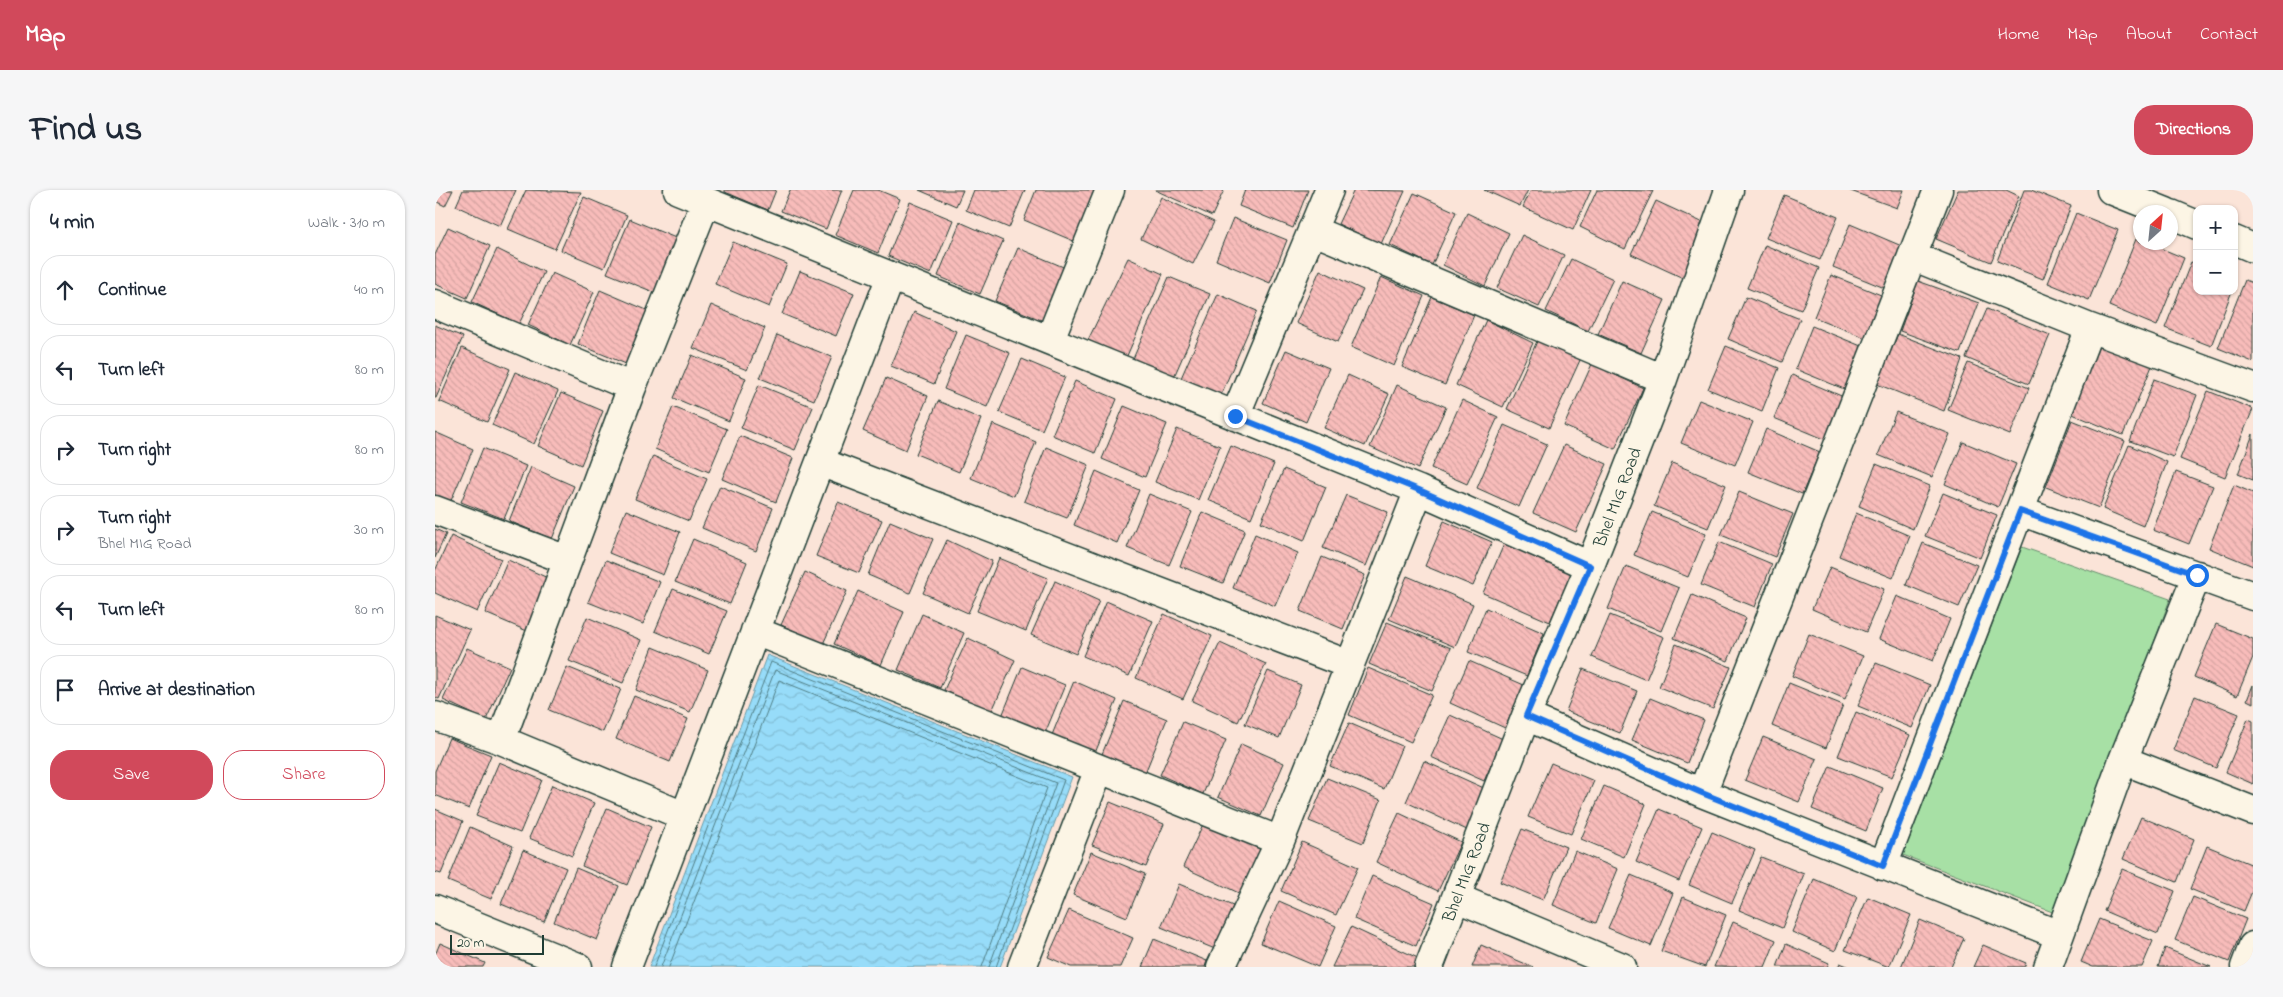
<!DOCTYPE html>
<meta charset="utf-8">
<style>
body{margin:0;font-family:"Indie Flower",sans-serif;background:#f6f6f7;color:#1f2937}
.controls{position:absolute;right:15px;top:15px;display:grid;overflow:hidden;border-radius:10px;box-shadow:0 1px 4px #0004}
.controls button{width:45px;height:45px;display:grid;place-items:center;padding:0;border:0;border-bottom:1px solid #e0e1e3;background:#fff;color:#1f2937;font:25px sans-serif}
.compass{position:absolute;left:1698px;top:15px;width:45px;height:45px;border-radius:50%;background:#fff;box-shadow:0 1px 4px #0004;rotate:27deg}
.scale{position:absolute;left:15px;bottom:12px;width:94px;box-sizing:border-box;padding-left:5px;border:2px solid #1f3d34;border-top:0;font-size:14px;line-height:18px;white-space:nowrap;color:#1f3d34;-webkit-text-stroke:4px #fcf5e5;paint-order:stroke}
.stop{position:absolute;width:15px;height:15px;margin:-11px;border:4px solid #1a73e8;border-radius:50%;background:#fff}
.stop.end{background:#1a73e8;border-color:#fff;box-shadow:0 1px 5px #0008}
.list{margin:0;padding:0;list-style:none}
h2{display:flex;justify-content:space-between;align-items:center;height:65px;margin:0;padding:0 20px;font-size:21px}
h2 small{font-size:16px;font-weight:400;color:#747a83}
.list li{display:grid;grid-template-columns:32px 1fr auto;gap:15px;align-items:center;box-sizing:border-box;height:70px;margin:0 10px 10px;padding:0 10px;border:1px solid #e0e1e3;border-radius:20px}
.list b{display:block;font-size:19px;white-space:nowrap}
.list p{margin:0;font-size:16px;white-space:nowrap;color:#747a83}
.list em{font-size:16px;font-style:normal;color:#747a83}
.actions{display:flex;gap:10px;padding:15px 20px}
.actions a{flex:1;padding:11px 0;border:1px solid #d1495b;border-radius:20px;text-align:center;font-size:18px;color:#d1495b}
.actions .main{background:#d1495b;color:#fff}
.icon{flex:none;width:28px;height:28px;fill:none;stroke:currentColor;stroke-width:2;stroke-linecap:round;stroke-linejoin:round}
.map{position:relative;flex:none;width:1818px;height:777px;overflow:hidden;border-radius:20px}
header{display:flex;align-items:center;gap:30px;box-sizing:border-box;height:70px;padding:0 25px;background:#d1495b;color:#fff}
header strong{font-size:24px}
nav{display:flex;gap:28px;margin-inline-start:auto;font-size:18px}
.intro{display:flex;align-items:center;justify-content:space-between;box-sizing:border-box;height:120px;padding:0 30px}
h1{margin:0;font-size:35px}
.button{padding:12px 22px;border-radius:20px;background:#d1495b;color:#fff;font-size:18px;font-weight:700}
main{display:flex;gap:30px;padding:0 30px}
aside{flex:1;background:#fff;border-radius:20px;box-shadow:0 1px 4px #0004}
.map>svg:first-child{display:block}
</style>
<header>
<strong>Map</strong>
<nav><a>Home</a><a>Map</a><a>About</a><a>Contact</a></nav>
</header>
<div class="intro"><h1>Find us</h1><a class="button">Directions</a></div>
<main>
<aside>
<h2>4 min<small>Walk · 310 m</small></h2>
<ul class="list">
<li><svg class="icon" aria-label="ahead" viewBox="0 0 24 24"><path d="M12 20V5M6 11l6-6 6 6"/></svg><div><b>Continue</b></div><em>40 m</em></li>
<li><svg class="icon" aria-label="left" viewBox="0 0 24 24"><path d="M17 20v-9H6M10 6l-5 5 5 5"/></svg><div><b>Turn left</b></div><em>80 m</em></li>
<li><svg class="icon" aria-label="right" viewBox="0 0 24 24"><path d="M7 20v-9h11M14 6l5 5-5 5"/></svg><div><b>Turn right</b></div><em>80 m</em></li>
<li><svg class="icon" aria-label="right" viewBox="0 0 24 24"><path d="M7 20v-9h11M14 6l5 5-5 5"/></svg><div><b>Turn right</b><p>Bhel MIG Road</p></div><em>30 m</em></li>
<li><svg class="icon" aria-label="left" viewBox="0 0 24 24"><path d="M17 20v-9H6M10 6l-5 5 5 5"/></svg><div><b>Turn left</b></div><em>80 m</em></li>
<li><svg class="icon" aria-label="arrive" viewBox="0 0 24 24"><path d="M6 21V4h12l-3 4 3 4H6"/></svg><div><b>Arrive at destination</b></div></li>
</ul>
<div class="actions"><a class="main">Save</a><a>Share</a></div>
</aside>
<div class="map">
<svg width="1818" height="777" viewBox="0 0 1818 777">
<defs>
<pattern id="water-waves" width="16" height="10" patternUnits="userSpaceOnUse" patternTransform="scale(1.25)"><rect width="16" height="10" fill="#97dcf9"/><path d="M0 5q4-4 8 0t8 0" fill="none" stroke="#82bed6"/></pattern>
<pattern id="building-back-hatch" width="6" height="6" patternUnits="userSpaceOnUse" patternTransform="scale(1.25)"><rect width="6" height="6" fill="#f8bcba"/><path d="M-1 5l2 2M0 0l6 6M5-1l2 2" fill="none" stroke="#d4a2a0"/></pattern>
</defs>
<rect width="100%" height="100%" fill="#fbe4d8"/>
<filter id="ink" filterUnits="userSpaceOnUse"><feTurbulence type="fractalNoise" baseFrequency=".02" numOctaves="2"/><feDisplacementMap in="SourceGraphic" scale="10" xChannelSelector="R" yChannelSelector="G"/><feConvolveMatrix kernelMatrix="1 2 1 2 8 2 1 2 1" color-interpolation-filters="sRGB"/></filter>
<g filter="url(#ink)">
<path fill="#a7e0a5" stroke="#638e6c" d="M1587,357L1735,409L1620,723L1468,665Z"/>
<path fill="url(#water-waves)" stroke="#679caa" d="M332,465L637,587L565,777H214Z"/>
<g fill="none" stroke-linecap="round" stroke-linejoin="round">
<path stroke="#4f7d83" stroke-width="1" d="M219,777L336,472L629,590L561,777
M226,777L340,480L621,593L554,777
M234,777L344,490L612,598L547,777"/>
</g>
<path fill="url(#building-back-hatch)" stroke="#1f3d34" d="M0,0H18L10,16L0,11Z
M28,0H81L65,36L21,16Z
M91,0L146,2L120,59L73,39Z
M290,0H341L333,20L290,2Z
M355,0H407L391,39L346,21Z
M419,0H443L465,9L443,63L400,45Z
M484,0H528L521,16Z
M539,0H590L574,38L531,20Z
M601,0H663L641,52L589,30Z
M720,0H789L777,26Z
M810,0H873L858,38L804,16Z
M919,0L970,1L946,54L903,34Z
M1049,0H1093L1085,16Z
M1096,0H1156L1138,40L1088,17Z
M1162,0L1218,1L1190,59L1145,37Z
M1413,0H1469L1462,18Z
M1523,0H1571L1584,6L1556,72L1501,49Z
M1589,0H1596L1636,16L1608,89L1562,71Z
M979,3L1021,22L997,75L955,55Z
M1349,5L1403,27L1385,70L1331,48Z
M149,7L192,25L169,78L126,60Z
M726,7L779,32L758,74L706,49Z
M1221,11L1273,35L1248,88L1196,64Z
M475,12L518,30L496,84L453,66Z
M1032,23L1074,43L1050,96L1008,75Z
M1641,23L1683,40L1654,110L1613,93Z
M798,28L852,50L835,93L781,70Z
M195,29L243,49L221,103L172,83Z
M525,32L568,51L545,104L503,86Z
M1415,34L1469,57L1452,99L1398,77Z
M13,37L55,56L32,108L0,94V65Z
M1087,45L1129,65L1104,117L1062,98Z
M1701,49L1706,52H1711L1749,68L1722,136L1674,116Z
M298,52L352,74L334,117L280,94Z
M1330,55L1384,78L1366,120L1312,98Z
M583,58L638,81L616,134L560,111Z
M62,59L109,82L84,134L37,112Z
M693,68L728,84L691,168L653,150Z
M1136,69L1178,89L1153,141L1111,121Z
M1756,72L1762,74V101H1797L1776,156L1730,138Z
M885,80L928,100L903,152L861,133Z
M365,81L419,103L401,146L347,124Z
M117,83L159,102L135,155L93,135Z
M1396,85L1451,107L1433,149L1379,127Z
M734,87L775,104L738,189L697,171Z
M946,87L989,106L959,176L916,157Z
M1810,90L1818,93V172L1783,158Z
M1187,91L1230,110L1206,163L1163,144Z
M1483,91L1544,113L1525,163L1465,141Z
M165,100L214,121L191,174L143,154Z
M783,104L822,121L786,205L746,188Z
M997,107L1039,125L1010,195L967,177Z
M1311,107L1365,129L1347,172L1293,149Z
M276,115L330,138L312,180L258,158Z
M1552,119L1615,145L1594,194L1531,168Z
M479,122L521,141L499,194L456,176Z
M1051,130L1098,153L1068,217L1021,195Z
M0,135L28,147L1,208H0Z
M1377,136L1431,158L1414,201L1360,179Z
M1463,144L1527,169L1509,221L1442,194Z
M342,145L397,167L379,210L325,188Z
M531,145L575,163L552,217L509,199Z
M1103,149L1146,168L1114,238L1072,219Z
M1665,154L1717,176L1688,245L1635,223Z
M1291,156L1344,178L1327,221L1273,199Z
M27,158L75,179L52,232L4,211Z
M851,160L894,178L871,232L828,213Z
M257,165L311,188L294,231L239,208Z
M587,169L630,187L607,240L564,222Z
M1533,173L1594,198L1575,245L1513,220Z
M1157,174L1208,198L1180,259L1129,236Z
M80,182L123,201L99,254L57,235Z
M913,185L954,204L930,256L889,238Z
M1357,185L1411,208L1394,251L1339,228Z
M451,188L493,206L471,260L428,241Z
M1719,189L1762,205L1738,267L1695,251Z
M640,191L682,209L660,263L617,245Z
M324,195L378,217L360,260L306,238Z
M962,195L1011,217L983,279L935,257Z
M1773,201L1818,219L1790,287L1745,269Z
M126,203L168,221L146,275L103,256Z
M1027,210L1063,227L1032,294L996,278Z
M1264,210L1318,232L1300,275L1246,253Z
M503,211L546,229L524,282L481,264Z
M689,216L732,234L710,287L667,269Z
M238,217L292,239L274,282L220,259Z
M1461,222L1515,244L1497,287L1443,265Z
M1637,230L1690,251L1664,318L1611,297Z
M558,234L601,252L579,306L536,288Z
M1069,235L1112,254L1084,317L1042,298Z
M742,239L785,256L763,310L720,292Z
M1331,239L1385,262L1367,304L1313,282Z
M0,242L38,259L15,313L0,306Z
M1818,244V290L1803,284Z
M305,246L358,268L341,312L287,289Z
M1528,252L1581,274L1563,317L1510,294Z
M1129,255L1172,274L1141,342L1098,323Z
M1694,255L1732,272L1708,336L1668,319Z
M796,256L839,274L816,328L773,310Z
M611,257L654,275L632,328L589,311Z
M48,258L91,276L69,329L26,312Z
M218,266L272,289L254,331L200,309Z
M1237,273L1291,295L1273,338L1219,316Z
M1441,274L1495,296L1478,339L1424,316Z
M96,277L139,296L117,349L74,331Z
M849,279L891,297L869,351L826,332Z
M661,281L704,300L682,353L639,335Z
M1741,282L1778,296L1754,354L1718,340Z
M1799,295L1818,303V376L1774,358Z
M285,296L338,318L321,361L267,338Z
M1304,302L1358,324L1340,367L1286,345Z
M1508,303L1562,325L1545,368L1490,346Z
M714,304L757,322L734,375L692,358Z
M911,305L953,322L931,376L888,358Z
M403,312L447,330L424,383L381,366Z
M191,320L245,342L228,385L174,363Z
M767,322L810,340L788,393L745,376Z
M1217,322L1271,344L1253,387L1199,365Z
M1421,323L1475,346L1458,388L1404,366Z
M455,331L498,349L475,403L433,385Z
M1009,331L1057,352L1038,396L990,376Z
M0,339L11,344L0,368Z
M820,344L863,363L840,416L798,398Z
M16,346L66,369L42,422L0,403V381Z
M1072,347L1139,377L1115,432L1048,403Z
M258,349L312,372L295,414L240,392Z
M512,350L557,371L533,423L488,403Z
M1284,352L1337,374L1320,417L1266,395Z
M1488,353L1542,375L1524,417L1471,395Z
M887,367L930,385L908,439L865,421Z
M564,368L613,388L591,441L542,421Z
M73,370L115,389L92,441L50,423Z
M171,370L225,392L208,434L153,412Z
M1191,376L1244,398L1226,441L1173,419Z
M1395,377L1449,399L1431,442L1377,419Z
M370,382L412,401L388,454L346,435Z
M972,386L1038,414L1020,457L954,429Z
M620,391L664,411L641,464L596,445Z
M238,399L292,421L274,464L220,441Z
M423,401L469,422L446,475L399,454Z
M1257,405L1311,428L1293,471L1239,448Z
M1462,406L1515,429L1498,471L1444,449Z
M671,411L718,431L694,486L648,466Z
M1051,418L1109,443L1092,486L1033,462Z
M487,424L529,443L505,498L463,480Z
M729,424L777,446L748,509L701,488Z
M0,425L35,440L4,509L0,507Z
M1175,425L1229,447L1211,490L1157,467Z
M152,427L206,450L188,493L134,471Z
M952,432L1016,458L997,501L934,474Z
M1781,434L1818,449V467L1802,506L1759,487Z
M1374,444L1428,466L1410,509L1357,486Z
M533,448L580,470L556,523L509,500Z
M785,453L831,474L803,532L757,511Z
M1241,454L1296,477L1278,519L1224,497Z
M218,457L273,480L255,522L201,500Z
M32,458L75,477L51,530L8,510Z
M1034,471L1089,495L1070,538L1015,513Z
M1441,473L1495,495L1477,538L1423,516Z
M132,477L186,499L168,542L114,520Z
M587,477L630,495L608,548L565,531Z
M933,478L997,505L976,552L914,525Z
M1148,479L1202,501L1185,543L1131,521Z
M833,481L866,495L844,548L810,534Z
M639,491L682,510L660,563L617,545Z
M1354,493L1408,515L1391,558L1337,536Z
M1818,495V513L1812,510Z
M199,506L253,529L235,572L181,549Z
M1760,506L1804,524L1781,578L1738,560Z
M1215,508L1269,530L1252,573L1197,550Z
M689,511L732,529L710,583L667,564Z
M1421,522L1475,545L1457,587L1403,566Z
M1015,525L1068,549L1049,591L996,567Z
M1813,529L1818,531V594L1791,582Z
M748,532L791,550L768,604L725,585Z
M914,533L967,556L949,599L895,576Z
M1328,547L1382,569L1364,612L1310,590Z
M14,548L56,565L34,619L0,605V581Z
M806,554L849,573L826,626L783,607Z
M989,571L1051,599L1032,640L971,612Z
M64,572L107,590L85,643L41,626Z
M1116,573L1159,591L1136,644L1093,627Z
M1395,576L1448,598L1431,641L1377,619Z
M892,588L946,610L928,653L874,631Z
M117,595L159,613L137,666L94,648Z
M1169,596L1211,614L1189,667L1146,649Z
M675,612L729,634L711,677L657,655Z
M172,618L216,637L192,695L147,676Z
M0,619L28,631L6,684L0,682Z
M1224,619L1267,637L1244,691L1201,672Z
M964,623L1026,652L1003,701L941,672Z
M1706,627L1759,649L1742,692L1688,669Z
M770,630L828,656L806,704L748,677Z
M35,637L78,656L56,709L13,691Z
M1087,639L1131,657L1108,710L1065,692Z
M1277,642L1320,660L1297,713L1254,695Z
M867,652L923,677L901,725L846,701Z
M1772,656L1818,675V699L1809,721L1755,699Z
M88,660L131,678L109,732L66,714Z
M1140,661L1183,679L1161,733L1118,715Z
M656,662L710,684L692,727L638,705Z
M1326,667L1369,684L1347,738L1304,720Z
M141,678L184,696L162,750L119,732Z
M1687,679L1740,701L1723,744L1669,721Z
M1196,685L1238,703L1216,756L1173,738Z
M937,686L999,713L981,756L919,729Z
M1379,689L1422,707L1400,761L1357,742Z
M744,694L798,716L780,759L726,737Z
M1248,707L1291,725L1270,777L1226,761Z
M1433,707L1476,725L1454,777L1410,760Z
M1758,707L1811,729L1794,772L1740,750Z
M844,711L901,736L883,777L826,753Z
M634,720L698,748L685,777H636L613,767Z
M1664,729L1718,751L1707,777H1658L1646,772Z
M1485,730L1529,748L1516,777H1466Z
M1298,732L1341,750L1330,777H1279Z
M916,737L985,769L981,777H897Z
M719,749L772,771L770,777H707Z
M5,753L50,773L48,777H0V765Z
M1351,754L1394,773L1392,777H1342Z
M1046,755L1098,777H1037Z
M1548,755L1591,773L1589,777H1538Z
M1730,758L1776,777H1723Z
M1405,773L1415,777H1403Z"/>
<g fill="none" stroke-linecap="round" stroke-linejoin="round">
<defs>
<path id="minor" d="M243,0L984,300L1155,376
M1676,0L1731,22
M1736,24L1762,35
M877,40L1228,189
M1799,50L1818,58
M1477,66L1655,138L1818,198
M0,114L197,197
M615,149L675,0
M800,226L894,0
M385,272L915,475
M0,320L132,370
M1585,321L1818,406
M320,441L845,651
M0,526L66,550L249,626
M1091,526L1267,603L1624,745
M66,550L197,197L271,11
M1688,570L1818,621
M1267,603L1503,0
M1448,676L1655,138
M1022,708L1187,777
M0,719L143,777
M192,777L456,86
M587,777L664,579
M786,777L845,651L984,300
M994,777L1091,526L1155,376L1228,189L1294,0
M1613,777L1688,570L1762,385
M1810,777L1818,756"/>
</defs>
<use href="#minor" stroke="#1f3d34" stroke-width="31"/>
<use href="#minor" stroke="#fcf5e5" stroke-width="28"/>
</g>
</g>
<g fill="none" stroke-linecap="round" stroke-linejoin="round" filter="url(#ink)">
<path stroke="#1a73e8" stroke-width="6" d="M800,226L984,300L1155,376L1091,526L1267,603L1448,676L1585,321L1762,385"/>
</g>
<g text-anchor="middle" stroke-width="4.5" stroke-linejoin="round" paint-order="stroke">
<g font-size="18" fill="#1f3d34" stroke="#fcf5e5">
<text transform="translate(1182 307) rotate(-69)" y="6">Bhel MIG Road</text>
<text transform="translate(1031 682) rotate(-69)" y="6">Bhel MIG Road</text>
</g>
</g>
</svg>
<div class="controls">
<button>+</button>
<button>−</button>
</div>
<svg class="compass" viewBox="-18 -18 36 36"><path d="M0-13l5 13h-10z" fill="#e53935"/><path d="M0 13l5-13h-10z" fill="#747a83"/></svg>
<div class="scale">20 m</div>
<div class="stop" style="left:1762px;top:385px"></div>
<div class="stop end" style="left:800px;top:226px"></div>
</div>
</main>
